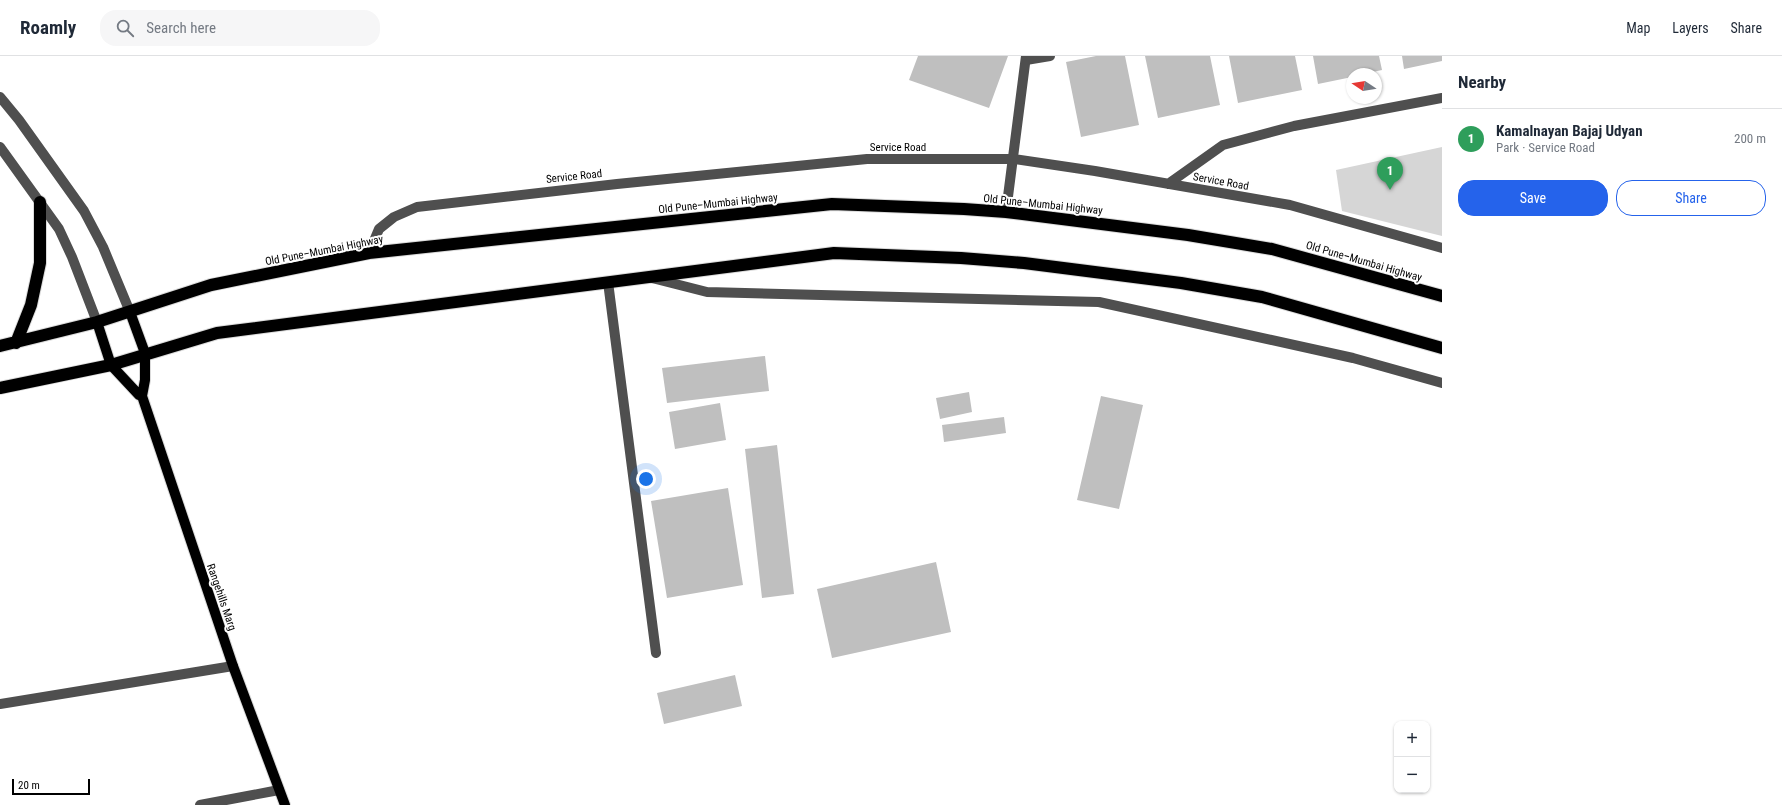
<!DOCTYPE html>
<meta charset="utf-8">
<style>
body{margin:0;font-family:"Roboto Condensed",sans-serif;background:#f6f6f7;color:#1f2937}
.controls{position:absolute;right:12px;bottom:12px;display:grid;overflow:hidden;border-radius:8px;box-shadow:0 1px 3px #0004}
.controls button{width:36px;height:36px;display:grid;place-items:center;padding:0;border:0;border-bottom:1px solid #e0e1e3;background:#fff;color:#1f2937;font:20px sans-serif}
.compass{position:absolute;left:1346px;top:12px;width:36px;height:36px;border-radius:50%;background:#fff;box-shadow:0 1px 3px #0004;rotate:282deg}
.scale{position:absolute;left:12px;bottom:10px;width:78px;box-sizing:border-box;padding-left:4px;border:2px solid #000;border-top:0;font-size:11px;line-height:14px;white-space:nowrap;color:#000;-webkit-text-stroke:3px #fff;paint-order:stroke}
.you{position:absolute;left:646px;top:423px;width:14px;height:14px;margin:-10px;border:3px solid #fff;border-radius:50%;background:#1a73e8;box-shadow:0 0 0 6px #1a73e833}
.badge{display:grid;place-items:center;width:26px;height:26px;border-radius:50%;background:#2563eb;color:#fff;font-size:13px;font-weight:700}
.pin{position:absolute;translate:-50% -33px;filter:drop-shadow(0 1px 2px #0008)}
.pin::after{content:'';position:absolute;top:21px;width:14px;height:12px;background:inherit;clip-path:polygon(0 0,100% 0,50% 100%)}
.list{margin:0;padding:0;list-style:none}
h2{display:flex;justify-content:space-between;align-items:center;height:52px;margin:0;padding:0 16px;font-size:17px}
h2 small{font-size:13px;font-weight:400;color:#747a83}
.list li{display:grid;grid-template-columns:26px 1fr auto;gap:12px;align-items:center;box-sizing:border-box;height:60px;padding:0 16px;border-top:1px solid #e0e1e3}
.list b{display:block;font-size:15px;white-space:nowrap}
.list p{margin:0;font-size:13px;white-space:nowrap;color:#747a83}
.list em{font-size:13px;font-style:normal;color:#747a83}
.actions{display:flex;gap:8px;padding:12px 16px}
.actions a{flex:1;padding:9px 0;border:1px solid #2563eb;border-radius:16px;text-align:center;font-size:14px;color:#2563eb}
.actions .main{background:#2563eb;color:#fff}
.icon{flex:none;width:22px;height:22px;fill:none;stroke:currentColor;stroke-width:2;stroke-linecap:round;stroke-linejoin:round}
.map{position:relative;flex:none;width:1442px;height:749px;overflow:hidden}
header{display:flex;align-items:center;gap:24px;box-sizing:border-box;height:56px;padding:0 20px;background:#fff;border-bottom:1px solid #e0e1e3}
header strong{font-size:19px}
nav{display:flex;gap:22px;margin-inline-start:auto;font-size:14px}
.search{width:280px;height:36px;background:#f6f6f7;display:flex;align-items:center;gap:10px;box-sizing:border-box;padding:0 14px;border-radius:16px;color:#747a83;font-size:15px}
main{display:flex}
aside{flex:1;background:#fff}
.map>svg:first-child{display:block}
</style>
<header>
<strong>Roamly</strong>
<div class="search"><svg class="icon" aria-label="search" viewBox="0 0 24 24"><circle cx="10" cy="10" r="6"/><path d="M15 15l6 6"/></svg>Search here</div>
<nav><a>Map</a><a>Layers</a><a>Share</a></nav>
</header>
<main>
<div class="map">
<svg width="1442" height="749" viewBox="0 0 1442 749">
<rect width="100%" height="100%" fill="#fff"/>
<path fill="#d6d6d6" d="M1442,91V180L1342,155L1336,114Z"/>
<path fill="#bfbfbf" d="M918,0H1008L989,52L909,24Z
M1096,0H1125L1139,69L1081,81L1066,6Z
M1145,0H1210L1220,49L1158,62Z
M1229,0H1295L1302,34L1238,47Z
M1313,0H1379L1382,14L1364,18H1352V21L1318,28Z
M1402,0H1442V5L1404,13Z
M765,300L769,335L667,347L662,312Z
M969,336L972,356L940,363L936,342Z
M1101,340L1143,349L1119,453L1077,444Z
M720,347L726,384L675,393L669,356Z
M1004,361L1006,377L944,386L942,369Z
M777,389L794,538L762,542L745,393Z
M728,432L743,529L667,542L651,445Z
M936,506L951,576L832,602L817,533Z
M735,619L742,650L664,668L657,637Z"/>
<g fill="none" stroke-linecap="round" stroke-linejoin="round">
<defs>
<path id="major" d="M97,266L111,309L139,339L142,340L145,324V297L130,256
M142,340L233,610L285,749"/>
<path id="highway" d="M16,287L31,249L40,207V146
M0,290L97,266L211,229L369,197L832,148L964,153L1006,156L1188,179L1272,193L1442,240
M0,332L111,309L217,277L834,197L961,202L1024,207L1181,227L1262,241L1442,292"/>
</defs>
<use href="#major" stroke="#dbdbdb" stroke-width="12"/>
<use href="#highway" stroke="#dbdbdb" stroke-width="14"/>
<path stroke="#4f4f4f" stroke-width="10" d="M1026,4L1050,0
M0,41L19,64L84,155L103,191L130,256
M0,91L59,173L72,201L97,266
M1168,128L1223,89L1294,70L1442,42
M1006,156L1026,0
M369,197L379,173L394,161L417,151L617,128L867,103H1014L1095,115L1290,149L1442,192
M652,222L707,236L1099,246L1353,302L1442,327
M608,226L656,597
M0,648L233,610
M200,749L279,734"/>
<use href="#major" stroke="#000" stroke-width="10"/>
<use href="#highway" stroke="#000" stroke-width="12"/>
</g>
<g text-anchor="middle" stroke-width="4" stroke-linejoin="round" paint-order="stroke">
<g font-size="11" fill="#000" stroke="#fff">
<text x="898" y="95">Service Road</text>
<text transform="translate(574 120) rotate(-6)" y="4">Service Road</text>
<text transform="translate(1221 125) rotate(10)" y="4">Service Road</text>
<text transform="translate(718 147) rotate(-6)" y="4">Old Pune–Mumbai Highway</text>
<text transform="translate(1043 148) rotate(6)" y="4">Old Pune–Mumbai Highway</text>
<text transform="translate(324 194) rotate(-11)" y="4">Old Pune–Mumbai Highway</text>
<text transform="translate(1364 205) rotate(16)" y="4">Old Pune–Mumbai Highway</text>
<text transform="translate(222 541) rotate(71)" y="4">Rangehills Marg</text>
</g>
</g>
</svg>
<div class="controls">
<button>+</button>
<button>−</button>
</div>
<svg class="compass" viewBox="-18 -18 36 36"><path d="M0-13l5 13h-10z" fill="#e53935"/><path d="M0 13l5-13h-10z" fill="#747a83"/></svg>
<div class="scale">20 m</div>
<div class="you"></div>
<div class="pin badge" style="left:1390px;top:134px;background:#2e9e5b">1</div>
</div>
<aside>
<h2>Nearby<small></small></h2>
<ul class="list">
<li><span class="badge" style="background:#2e9e5b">1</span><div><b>Kamalnayan Bajaj Udyan</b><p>Park · Service Road</p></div><em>200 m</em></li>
</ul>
<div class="actions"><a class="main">Save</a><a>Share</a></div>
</aside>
</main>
